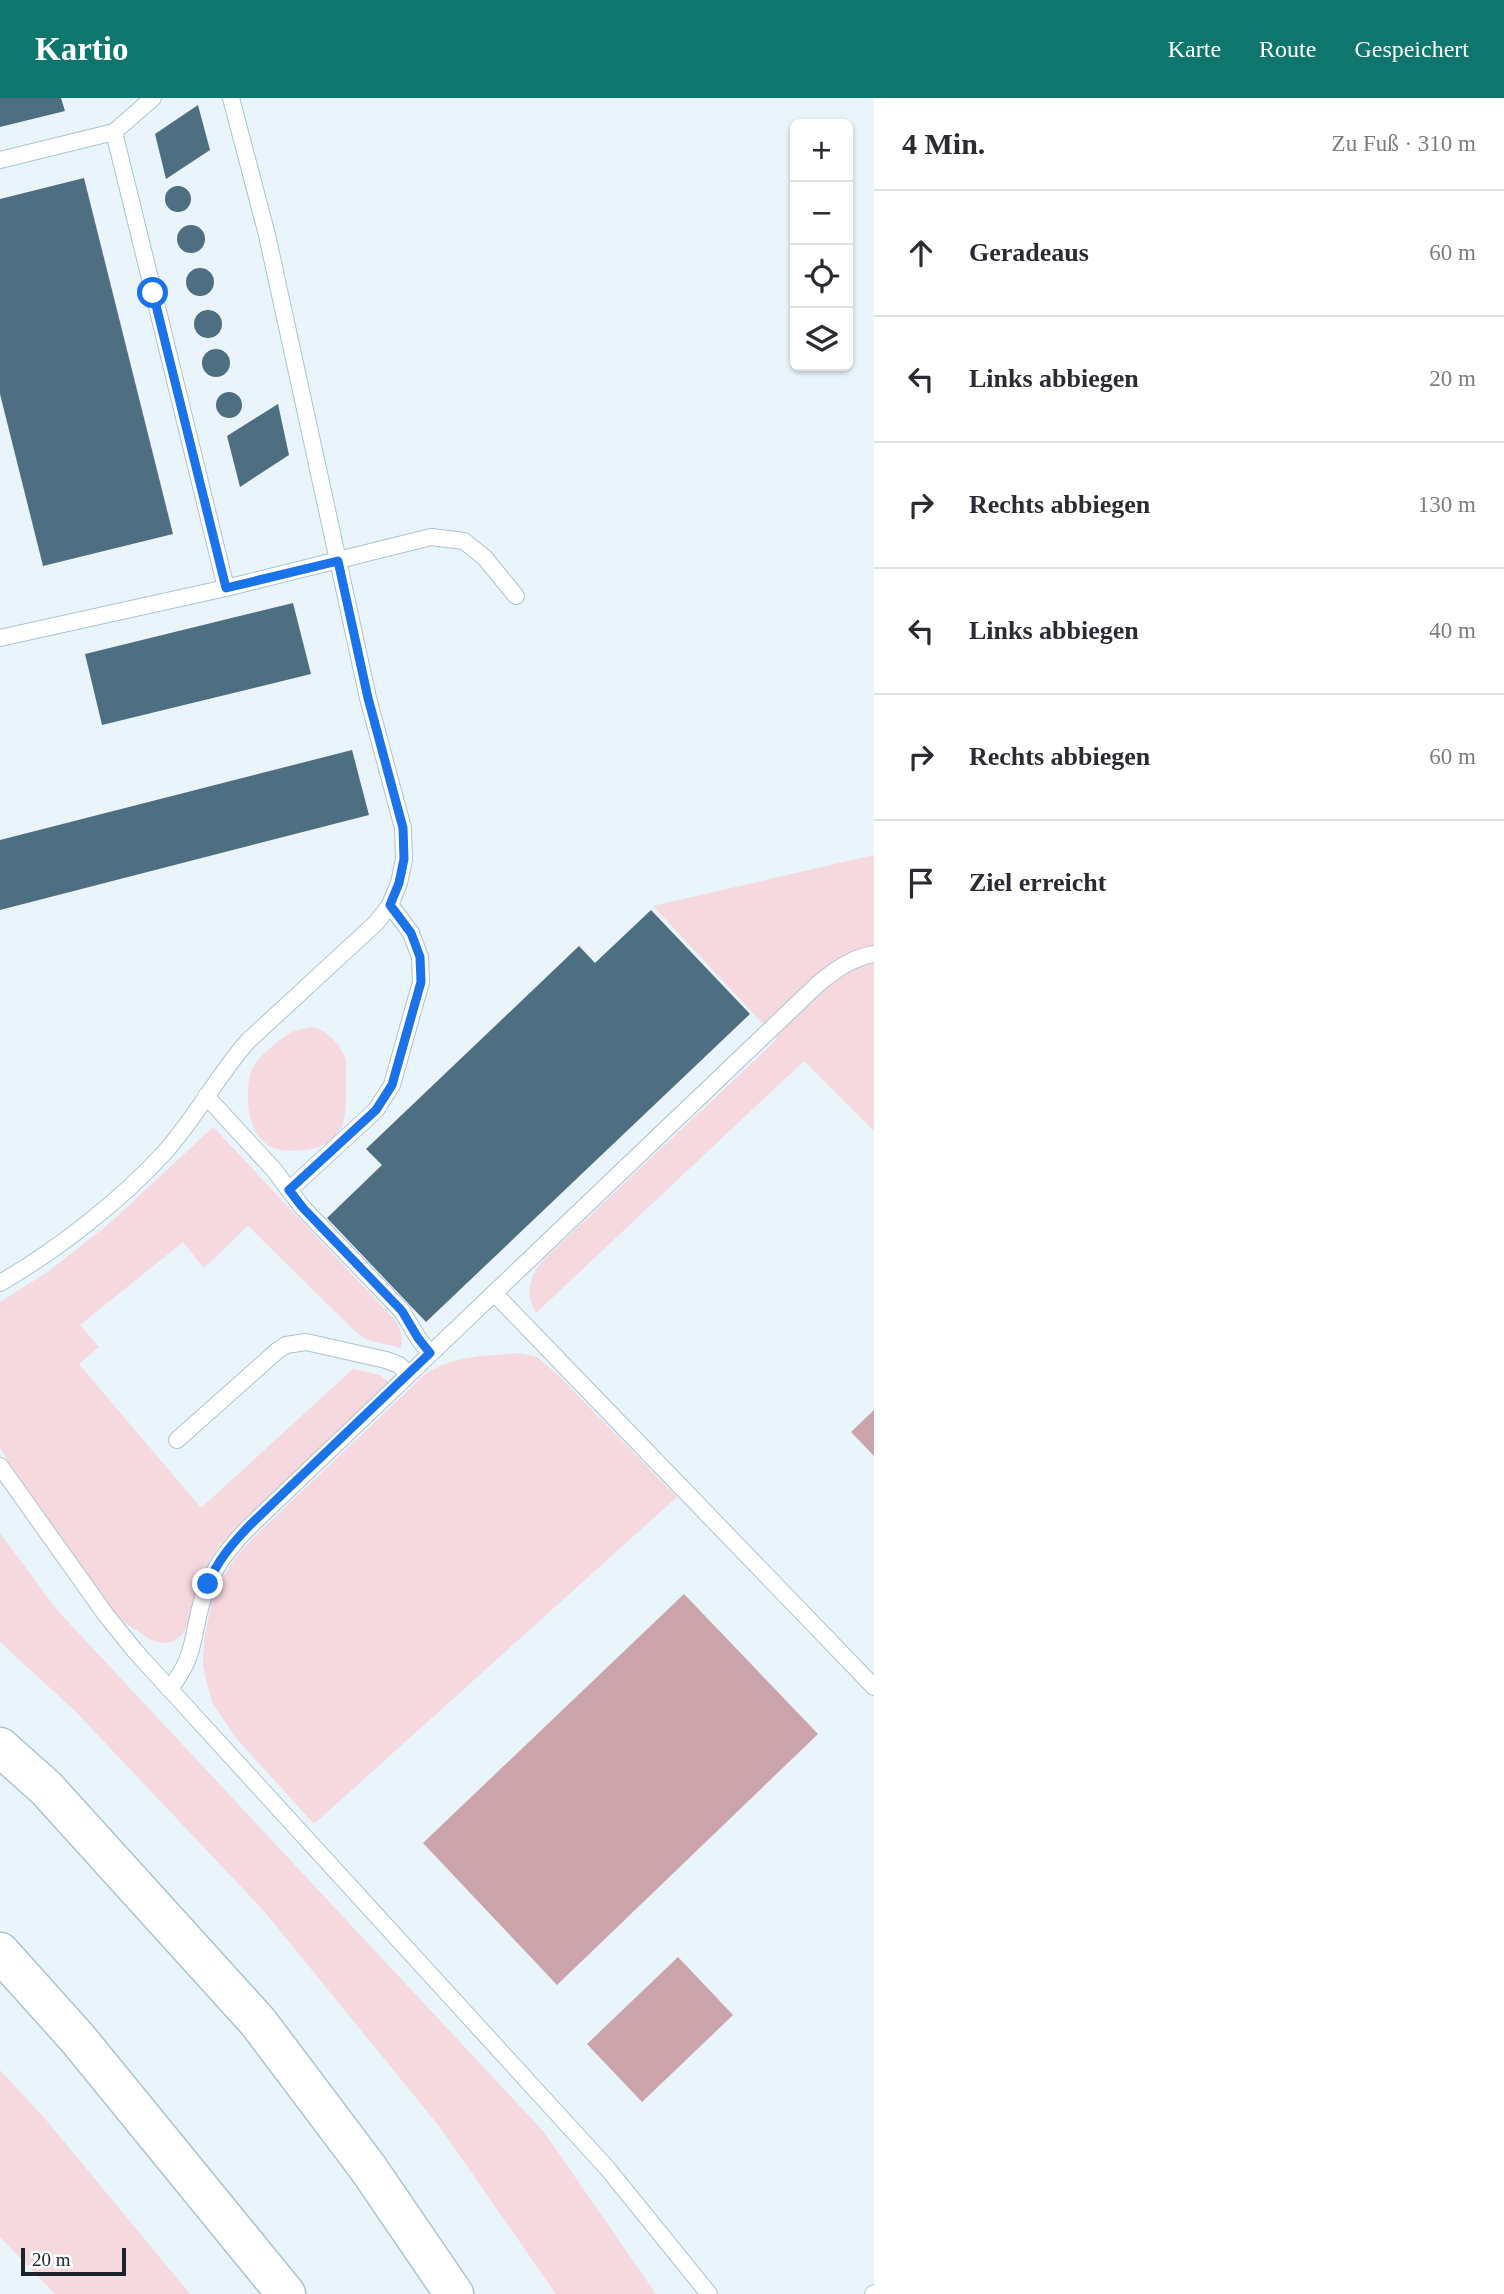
<!DOCTYPE html>
<html lang="de">
<meta charset="utf-8">
<style>
body{margin:0;font-family:Georgia,serif;background:#f2f2f3;color:#2b2b33}
.controls{position:absolute;right:21px;top:21px;display:grid;overflow:hidden;border-radius:10px;box-shadow:0 2px 5px #0004}
.controls button{width:63px;height:63px;display:grid;place-items:center;padding:0;border:0;border-bottom:2px solid #e1e1e2;background:#fff;color:#2b2b33;font:35px sans-serif}
.scale{position:absolute;left:21px;bottom:18px;width:105px;box-sizing:border-box;padding-left:7px;border:4px solid #19242a;border-top:0;font-size:19px;line-height:24px;white-space:nowrap;color:#19242a;-webkit-text-stroke:5px #fff;paint-order:stroke}
.stop{position:absolute;width:21px;height:21px;margin:-16px;border:5px solid #1a73e8;border-radius:50%;background:#fff}
.stop.end{background:#1a73e8;border-color:#fff;box-shadow:0 2px 7px #0008}
.list{margin:0;padding:0;list-style:none}
h2{display:flex;justify-content:space-between;align-items:center;height:91px;margin:0;padding:0 28px;font-size:30px}
h2 small{font-size:23px;font-weight:400;color:#7c7c81}
.list li{display:grid;grid-template-columns:46px 1fr auto;gap:21px;align-items:center;box-sizing:border-box;height:126px;padding:0 28px;border-top:2px solid #e1e1e2}
.list b{display:block;font-size:26px;white-space:nowrap}
.list em{font-size:23px;font-style:normal;color:#7c7c81}
.icon{flex:none;width:38px;height:38px;fill:none;stroke:currentColor;stroke-width:2;stroke-linecap:round;stroke-linejoin:round}
.map{position:relative;flex:none;width:874px;height:2196px;overflow:hidden}
header{display:flex;align-items:center;gap:42px;box-sizing:border-box;height:98px;padding:0 35px;background:#0f766e;color:#fff}
header strong{font-size:33px}
nav{display:flex;gap:38px;margin-inline-start:auto;font-size:24px}
main{display:flex}
aside{flex:1;background:#fff}
.map>svg:first-child{display:block}
</style>
<header>
<strong>Kartio</strong>
<nav><a>Karte</a><a>Route</a><a>Gespeichert</a></nav>
</header>
<main>
<div class="map">
<svg width="874" height="2196" viewBox="0 0 874 2196">
<rect width="100%" height="100%" fill="#e9f4fb"/>
<path fill="#f6d9de" d="M874,757V1033L804,963L536,1215C525,1196 529,1181 541,1164L777,941L653,808Z
M313,929C328,933 341,947 346,962C345,980 348,1009 343,1026C337,1040 325,1048 311,1051C299,1053 285,1054 274,1050C246,1040 243,992 253,969C258,959 282,939 292,934C299,931 306,930 313,929Z
M213,1029L396,1223C401,1233 403,1239 401,1250L368,1242L358,1236L248,1128L204,1170L183,1144L80,1227L99,1249L79,1266L201,1410L353,1271L380,1277L388,1284L256,1410L218,1449L204,1472L196,1491L188,1526L182,1537L172,1544L163,1545L151,1542L124,1524L109,1509L37,1409L0,1350V1204L49,1173L111,1124Z
M519,1255L537,1259L558,1277L677,1399L314,1726L236,1640L213,1606L207,1587L203,1568L204,1541L211,1508L218,1488L235,1460L253,1440L423,1278C455,1256 482,1259 519,1255Z
M0,1435L57,1512L544,2034L656,2196H556L439,2028L263,1812L75,1613L0,1544Z
M0,1972L47,2023L190,2196H55L0,2139Z"/>
<path fill="#cba3aa" d="M874,1312V1358L851,1334Z
M684,1496L818,1636L557,1887L423,1745Z
M678,1859L733,1917L642,2004L587,1946Z"/>
<path fill="#4e6f82" d="M0,0H61L65,13L0,29Z
M198,7L210,52L166,81L155,36Z
M84,80L173,436L43,468L0,296V101Z
M165 101a13 13 0 1 1 26 0a13 13 0 1 1-26 0Z
M177 141a14 14 0 1 1 28 0a14 14 0 1 1-28 0Z
M186 184a14 14 0 1 1 28 0a14 14 0 1 1-28 0Z
M194 226a14 14 0 1 1 28 0a14 14 0 1 1-28 0Z
M202 265a14 14 0 1 1 28 0a14 14 0 1 1-28 0Z
M216 307a13 13 0 1 1 26 0a13 13 0 1 1-26 0Z
M278,306L289,357L240,389L227,338Z
M293,505L311,576L102,627L85,556Z
M352,652L369,717L0,812V742Z
M651,812L750,916L426,1224L327,1120L382,1067L366,1051L579,848L595,865Z"/>
<g fill="none" stroke-linecap="round" stroke-linejoin="round">
<defs>
<path id="service" d="M114,34L226,490
M0,62L114,34L153,0
M0,540L226,490L431,439L464,443L485,460L516,498
M390,807L411,835L420,859L421,884L392,987L376,1012L289,1092L303,1110L402,1213L418,1240L430,1255
M206,998L275,1073L289,1092
M0,1185C57,1152 119,1104 164,1055C195,1021 217,978 248,943L376,825L390,807L399,785L404,761L403,730L368,600L267,137L231,0
M494,1195L874,1589
M177,1342L277,1253L286,1247L306,1244L386,1262L399,1267L408,1276
M0,1368L106,1517L135,1553L607,2070L709,2196
M169,1591C197,1558 191,1538 203,1500C212,1470 229,1450 250,1428L818,886C835,872 851,860 874,856
M873,2196L874,2195"/>
<path id="motorway" d="M0,1649L46,1690L258,1924L368,2070L454,2196
M0,1854L78,1941L286,2196"/>
</defs>
<use href="#service" stroke="#a9c4d4" stroke-width="18"/>
<use href="#motorway" stroke="#a9c4d4" stroke-width="41"/>
<use href="#service" stroke="#fff" stroke-width="16"/>
<use href="#motorway" stroke="#fff" stroke-width="38"/>
</g>
<g fill="none" stroke-linecap="round" stroke-linejoin="round">
<path stroke="#1a73e8" stroke-width="9" d="M153,195L226,490L338,463L368,600L403,730L404,761L399,785L390,807L411,835L420,859L421,884L392,987L376,1012L289,1092L303,1110L402,1213L418,1240L430,1255L250,1427C232,1446 217,1463 208,1486"/>
</g>
</svg>
<div class="controls">
<button>+</button>
<button>−</button>
<button><svg class="icon" aria-label="locate" viewBox="0 0 24 24"><circle cx="12" cy="12" r="6"/><path d="M12 2v4M12 18v4M2 12h4M18 12h4"/></svg></button>
<button><svg class="icon" aria-label="layers" viewBox="0 0 24 24"><path d="M12 4l9 5-9 5-9-5zM3 14l9 5 9-5"/></svg></button>
</div>
<div class="scale">20 m</div>
<div class="stop" style="left:153px;top:195px"></div>
<div class="stop end" style="left:208px;top:1486px"></div>
</div>
<aside>
<h2>4 Min.<small>Zu Fuß · 310 m</small></h2>
<ul class="list">
<li><svg class="icon" aria-label="ahead" viewBox="0 0 24 24"><path d="M12 20V5M6 11l6-6 6 6"/></svg><div><b>Geradeaus</b></div><em>60 m</em></li>
<li><svg class="icon" aria-label="left" viewBox="0 0 24 24"><path d="M17 20v-9H6M10 6l-5 5 5 5"/></svg><div><b>Links abbiegen</b></div><em>20 m</em></li>
<li><svg class="icon" aria-label="right" viewBox="0 0 24 24"><path d="M7 20v-9h11M14 6l5 5-5 5"/></svg><div><b>Rechts abbiegen</b></div><em>130 m</em></li>
<li><svg class="icon" aria-label="left" viewBox="0 0 24 24"><path d="M17 20v-9H6M10 6l-5 5 5 5"/></svg><div><b>Links abbiegen</b></div><em>40 m</em></li>
<li><svg class="icon" aria-label="right" viewBox="0 0 24 24"><path d="M7 20v-9h11M14 6l5 5-5 5"/></svg><div><b>Rechts abbiegen</b></div><em>60 m</em></li>
<li><svg class="icon" aria-label="arrive" viewBox="0 0 24 24"><path d="M6 21V4h12l-3 4 3 4H6"/></svg><div><b>Ziel erreicht</b></div></li>
</ul>
</aside>
</main>
